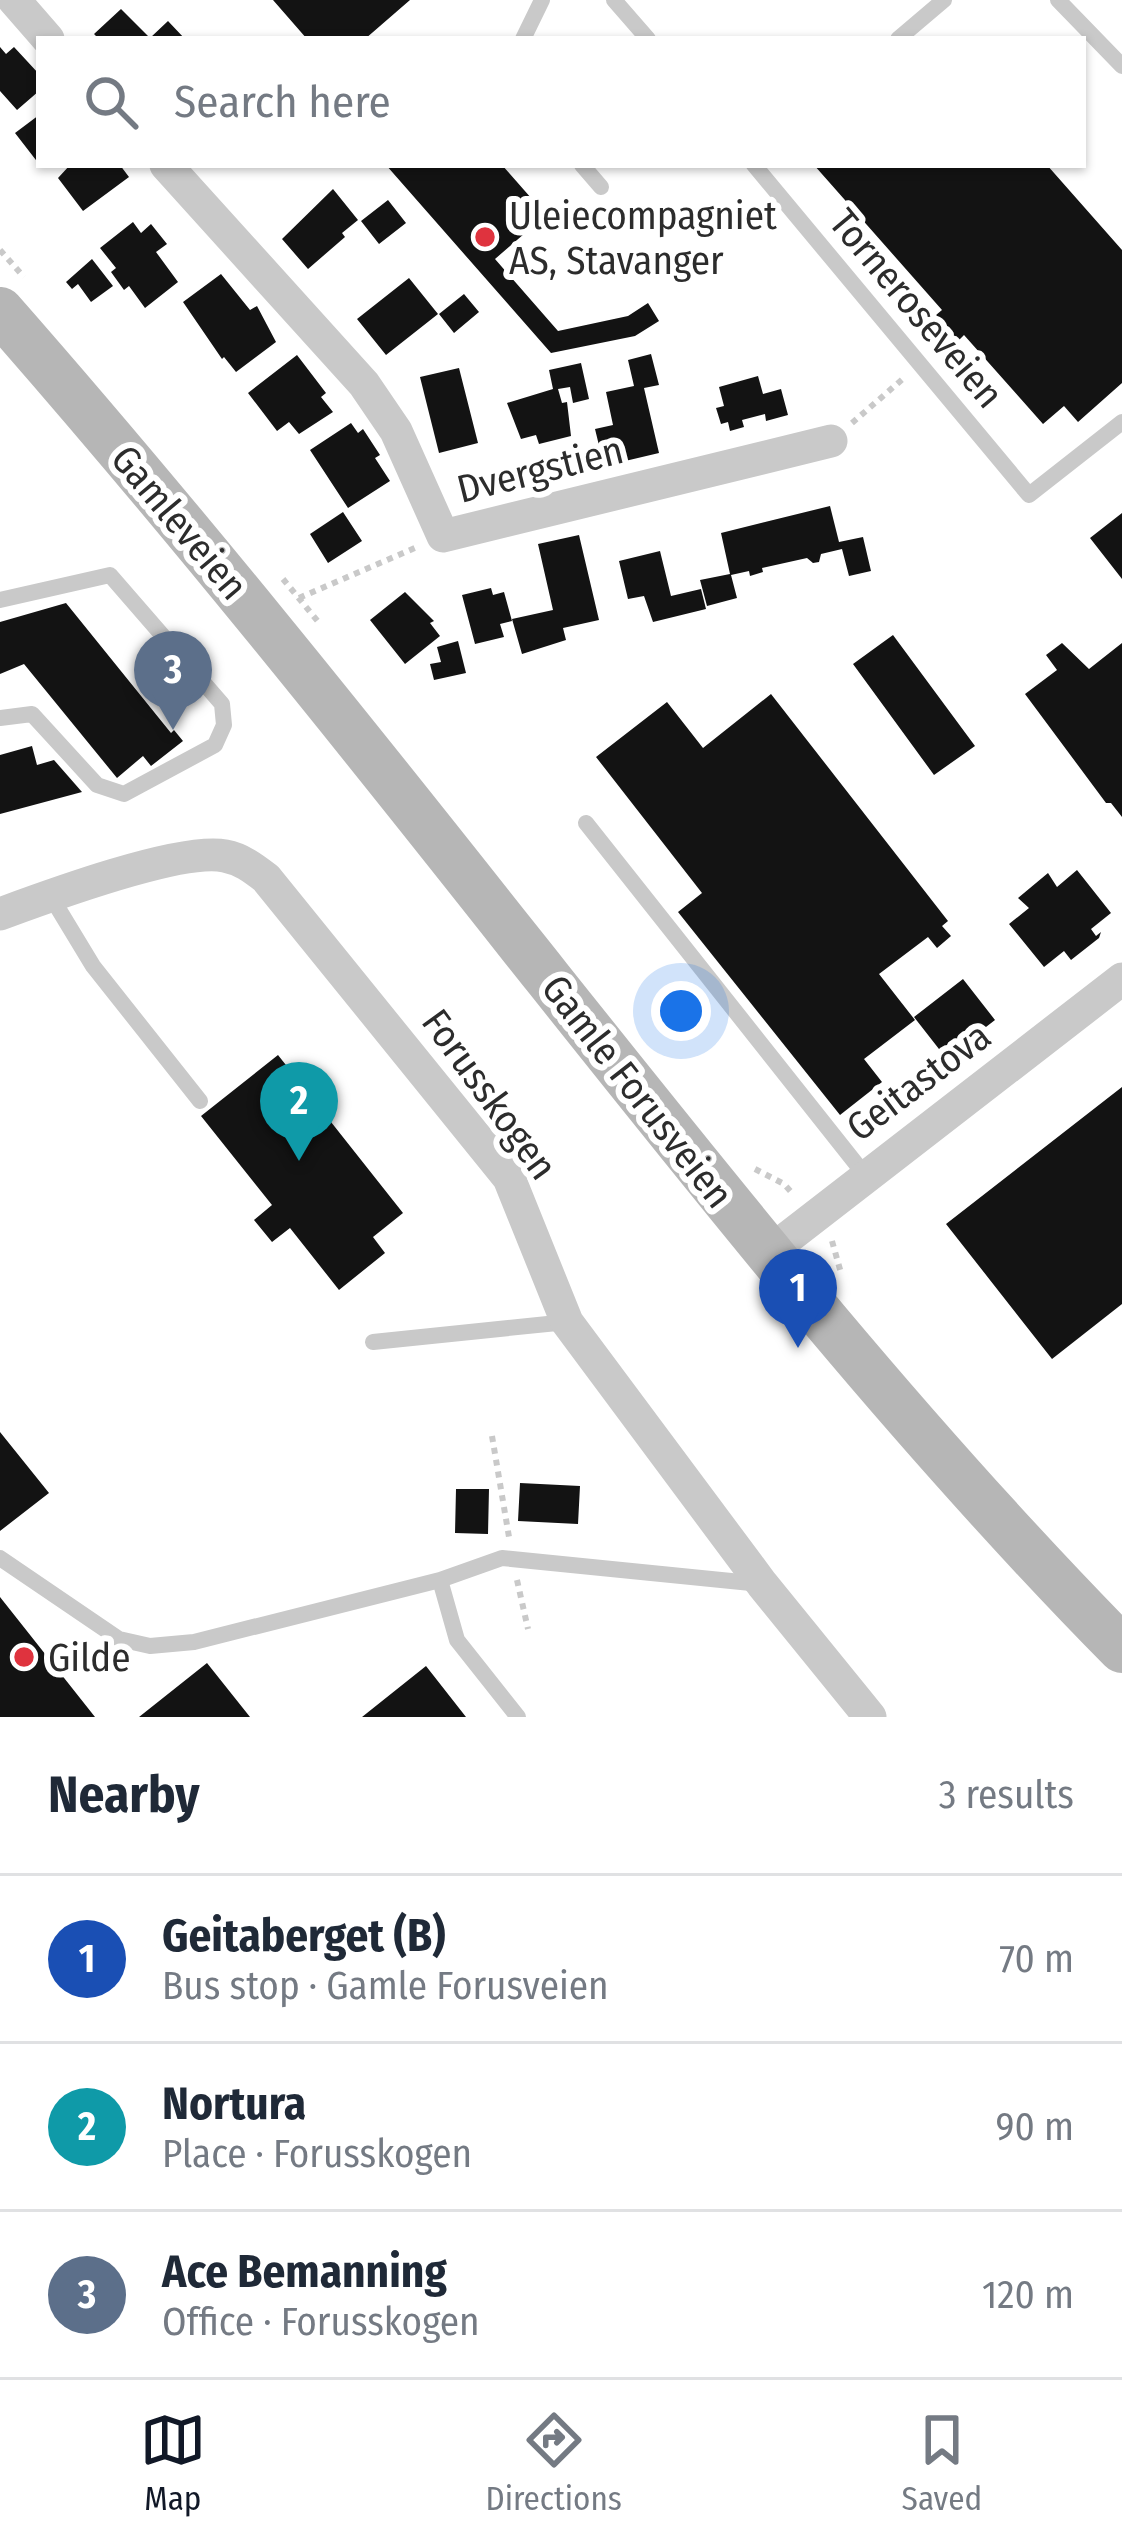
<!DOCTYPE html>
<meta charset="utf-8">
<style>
body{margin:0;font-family:"Fira Sans Condensed",sans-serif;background:#f6f6f7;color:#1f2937}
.you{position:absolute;left:681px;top:1011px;width:42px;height:42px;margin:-30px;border:9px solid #fff;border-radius:50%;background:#1a73e8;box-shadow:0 0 0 18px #1a73e833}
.badge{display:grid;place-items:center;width:78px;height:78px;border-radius:50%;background:#111827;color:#fff;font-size:39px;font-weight:700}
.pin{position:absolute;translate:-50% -99px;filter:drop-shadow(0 3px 6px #0008)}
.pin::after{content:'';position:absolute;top:63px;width:42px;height:36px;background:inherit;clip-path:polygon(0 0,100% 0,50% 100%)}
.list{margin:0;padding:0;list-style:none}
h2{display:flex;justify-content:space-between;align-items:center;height:156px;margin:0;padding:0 48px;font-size:51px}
h2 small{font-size:39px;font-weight:400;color:#747a83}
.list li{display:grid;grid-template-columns:78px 1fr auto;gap:36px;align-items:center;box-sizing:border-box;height:168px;padding:0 48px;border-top:3px solid #e0e1e3}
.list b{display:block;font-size:45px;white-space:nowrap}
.list p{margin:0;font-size:39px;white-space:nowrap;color:#747a83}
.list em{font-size:39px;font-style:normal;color:#747a83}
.icon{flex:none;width:66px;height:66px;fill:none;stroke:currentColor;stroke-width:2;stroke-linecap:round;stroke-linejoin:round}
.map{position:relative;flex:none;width:1122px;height:1717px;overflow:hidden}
.search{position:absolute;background:#fff;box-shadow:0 3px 9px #0004;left:36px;right:36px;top:36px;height:132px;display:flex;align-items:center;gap:30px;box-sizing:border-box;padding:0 42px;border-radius:0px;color:#747a83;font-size:45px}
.sheet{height:660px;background:#fff}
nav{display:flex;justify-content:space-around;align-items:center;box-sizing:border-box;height:168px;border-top:3px solid #e0e1e3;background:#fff;font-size:33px;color:#747a83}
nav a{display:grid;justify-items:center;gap:6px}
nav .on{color:#111827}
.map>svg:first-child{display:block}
</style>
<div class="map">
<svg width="1122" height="1717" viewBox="0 0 1122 1717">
<rect width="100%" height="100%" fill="#fff"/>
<path fill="#131313" d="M273,0H410L365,39H307Z
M121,9L150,38L168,21L185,39H99L94,34Z
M0,47L6,54L14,47L39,74V91L17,110L0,91Z
M39,115V164L15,133Z
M70,165H120L129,177L83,211L58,178Z
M386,165H502L546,215L495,259L558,331L628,316L648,303L659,321L635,336L551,353Z
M814,165H1047L1122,250V383L1078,422L1064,406L1043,424L964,335L958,341L936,315L942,310Z
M333,189L358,220L342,233L345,237L308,269L282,239Z
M388,200L406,223L379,244L361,221Z
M133,222L141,233L151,224L167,244L156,252L178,282L145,308L129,286L124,290L111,272L116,268L100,248Z
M92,259L113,286L91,302L78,284L72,289L66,282Z
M221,274L250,310L257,306L276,342L236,372L224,357L222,359L183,302Z
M409,278L438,314L386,355L357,319Z
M464,294L479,312L454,333L439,314Z
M651,354L659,385L644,388L659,453L604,466L595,429L613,425L606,392L634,386L628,360Z
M297,355L326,393L321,397L333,412L299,434L289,422L277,431L248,393Z
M581,363L589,399L573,403L570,387L558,389L562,403L567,402L571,436L539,444L536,435L521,439L507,403L553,389L549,370Z
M459,368L478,443L439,453L420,377Z
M758,376L763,394L781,389L788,415L766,421L765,414L742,420L744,427L730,431L728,422L721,424L716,408L724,406L719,387Z
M351,423L358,433L363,429L380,455L375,458L390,481L348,508L310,450Z
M830,506L839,542L863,537L871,571L849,576L842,549L821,554L819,562L813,563L807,558L762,568L763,572L750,576L749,571L731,575L737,598L707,606L700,580L730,574L721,533Z
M343,512L362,541L328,563L310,534Z
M1122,513V579L1090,538Z
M579,535L599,620L563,628L566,640L522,654L512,619L553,610L538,544Z
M660,551L671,596L701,589L706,609L653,622L644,596L628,599L619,561Z
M491,588L493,595L504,592L512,621L500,624L504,637L475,644L462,595Z
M405,592L434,621L430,623L440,636L405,664L370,620Z
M66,603L171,733L174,730L183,741L151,766L143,756L117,778L24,664L0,674V622Z
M893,635L975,746L934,775L853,664Z
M458,641L466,673L434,680L430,664L441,662L437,647Z
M1062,643L1089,669L1122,643V817L1111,803H1106L1025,694L1057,670L1046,655Z
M771,694L948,921L942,926L951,936L937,948L928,937L879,974L915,1020L864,1059L882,1082L840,1115L678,912L702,893L596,757L667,702L703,748Z
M32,746L37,765L54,760L82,792L0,814V755Z
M1077,870L1111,913L1091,929L1096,936L1101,932L1099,938L1071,960L1064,951L1044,967L1009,924L1029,908L1018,898L1048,873L1057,887Z
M963,979L995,1020L946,1058L914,1017Z
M278,1055L403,1213L373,1237L385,1253L339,1290L290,1228L272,1242L254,1220L272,1205L201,1116Z
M1122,1087V1304L1052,1359L946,1224Z
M0,1432L49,1493L0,1531Z
M520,1483L580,1486L578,1524L518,1521Z
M456,1489H489L488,1534L455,1533Z
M0,1597L95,1717H0Z
M207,1663L250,1717H139Z
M426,1666L466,1717H362Z"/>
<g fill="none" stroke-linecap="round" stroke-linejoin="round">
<path stroke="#c9c9c9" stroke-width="6" stroke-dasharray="6 6" stroke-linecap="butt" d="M0,250L24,277
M852,423L905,377
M283,579L320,624
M299,598L417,547
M755,1169L784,1184L793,1194
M832,1241L841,1273
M492,1436L509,1537
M517,1580L528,1629"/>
<path stroke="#c9c9c9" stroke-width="16" d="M614,0L648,39
M1058,0L1122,66
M523,39L542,0
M898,39L944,0
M582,165L601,187
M754,165L1029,495L1122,422
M0,600L110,575L222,704L224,725L215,745L124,794L97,785L32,714L0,718
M586,823L865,1175
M50,895L93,966L200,1101
M373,1342L567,1322
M0,1558L119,1639L150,1646L194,1642L440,1580L502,1558L761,1584
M440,1580L457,1640L518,1717"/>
<path stroke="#c9c9c9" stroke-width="33" d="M14,0L48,39
M166,165L364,384L396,431L443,536L831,441
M0,914C46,897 181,847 225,856C241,859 253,868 266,878L509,1178L567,1322L762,1584L870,1717
M768,1253L1122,979"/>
<path stroke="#b6b6b6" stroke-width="48" d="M0,311C181,517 353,732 523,947C715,1188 905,1429 1122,1649"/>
</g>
<g fill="#df333e" stroke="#fff" stroke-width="4.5">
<circle cx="485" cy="237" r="12"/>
<circle cx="24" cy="1657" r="12"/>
</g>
<g text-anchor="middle" stroke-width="12" stroke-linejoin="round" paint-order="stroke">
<g font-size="39" fill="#2c2c2c" stroke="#fff" text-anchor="start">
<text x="509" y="229">Uleiecompagniet<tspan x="509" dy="45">AS, Stavanger</tspan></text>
<text x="48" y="1671">Gilde</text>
</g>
<g font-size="39" fill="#2c2c2c" stroke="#fff">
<text transform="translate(917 308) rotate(50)" y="14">Torneroseveien</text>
<text transform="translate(540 469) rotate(-14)" y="14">Dvergstien</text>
<text transform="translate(180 522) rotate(50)" y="14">Gamleveien</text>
<text transform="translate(918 1081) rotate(-37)" y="14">Geitastova</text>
<text transform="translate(638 1091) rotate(52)" y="14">Gamle Forusveien</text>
<text transform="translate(490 1094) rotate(54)" y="14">Forusskogen</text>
</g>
</g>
</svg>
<div class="you"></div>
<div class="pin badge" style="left:798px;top:1348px;background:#1a4fb4">1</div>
<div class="pin badge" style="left:299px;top:1161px;background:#0f9aa8">2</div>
<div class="pin badge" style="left:173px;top:730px;background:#5c6f8a">3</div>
<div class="search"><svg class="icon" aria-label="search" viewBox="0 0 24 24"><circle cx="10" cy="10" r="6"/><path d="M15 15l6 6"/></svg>Search here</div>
</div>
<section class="sheet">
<h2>Nearby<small>3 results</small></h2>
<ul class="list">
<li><span class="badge" style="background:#1a4fb4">1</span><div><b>Geitaberget (B)</b><p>Bus stop · Gamle Forusveien</p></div><em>70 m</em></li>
<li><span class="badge" style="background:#0f9aa8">2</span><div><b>Nortura</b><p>Place · Forusskogen</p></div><em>90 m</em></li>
<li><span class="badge" style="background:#5c6f8a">3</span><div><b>Ace Bemanning</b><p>Office · Forusskogen</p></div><em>120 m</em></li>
</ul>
</section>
<nav>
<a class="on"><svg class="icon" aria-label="map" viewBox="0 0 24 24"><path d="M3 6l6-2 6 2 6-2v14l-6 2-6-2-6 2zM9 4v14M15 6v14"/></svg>Map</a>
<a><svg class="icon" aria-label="directions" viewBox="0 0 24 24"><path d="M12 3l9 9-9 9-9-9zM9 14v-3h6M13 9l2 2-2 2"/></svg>Directions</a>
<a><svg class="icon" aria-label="saved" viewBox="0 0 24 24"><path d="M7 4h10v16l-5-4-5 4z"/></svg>Saved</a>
</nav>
